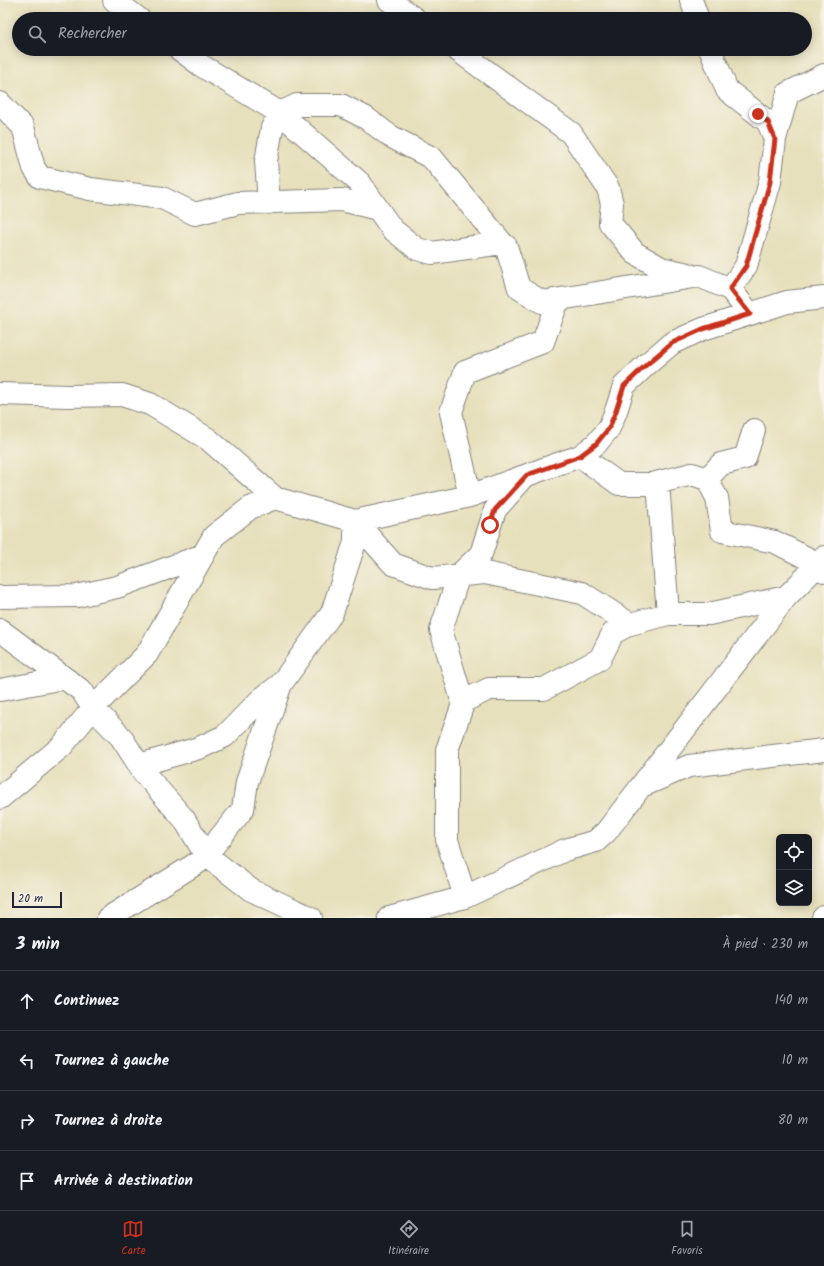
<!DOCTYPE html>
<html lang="fr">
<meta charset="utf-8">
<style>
body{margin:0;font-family:Kalam,sans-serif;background:#20242c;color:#f1f3f6}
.controls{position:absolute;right:12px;bottom:12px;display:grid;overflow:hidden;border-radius:6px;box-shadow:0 2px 10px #0003}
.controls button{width:36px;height:36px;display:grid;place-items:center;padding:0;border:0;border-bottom:1px solid #363941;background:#171b24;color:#f1f3f6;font:20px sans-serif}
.scale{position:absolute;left:12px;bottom:10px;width:50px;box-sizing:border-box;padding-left:4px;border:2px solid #22223b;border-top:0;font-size:11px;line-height:14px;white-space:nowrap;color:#22223b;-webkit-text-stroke:3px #f7f3e8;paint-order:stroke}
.stop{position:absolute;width:12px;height:12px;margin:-9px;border:3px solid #c8321e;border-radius:50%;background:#fff}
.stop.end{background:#c8321e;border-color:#fff;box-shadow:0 1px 4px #0008}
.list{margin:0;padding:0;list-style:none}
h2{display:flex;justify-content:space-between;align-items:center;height:52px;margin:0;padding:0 16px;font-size:17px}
h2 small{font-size:13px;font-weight:400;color:#9ea1a6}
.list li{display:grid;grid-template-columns:26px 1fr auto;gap:12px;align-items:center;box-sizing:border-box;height:60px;padding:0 16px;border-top:1px solid #363941}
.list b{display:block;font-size:15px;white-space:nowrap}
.list em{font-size:13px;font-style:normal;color:#9ea1a6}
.icon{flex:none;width:22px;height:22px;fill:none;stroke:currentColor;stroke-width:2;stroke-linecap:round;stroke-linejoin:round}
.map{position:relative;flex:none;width:824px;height:918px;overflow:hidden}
.search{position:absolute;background:#171b24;box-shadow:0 2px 10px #0003;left:12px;right:12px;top:12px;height:44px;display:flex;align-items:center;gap:10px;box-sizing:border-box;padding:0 14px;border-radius:22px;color:#9ea1a6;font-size:15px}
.sheet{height:292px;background:#171b24}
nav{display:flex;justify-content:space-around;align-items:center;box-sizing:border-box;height:56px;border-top:1px solid #363941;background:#171b24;font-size:11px;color:#9ea1a6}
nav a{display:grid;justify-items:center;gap:2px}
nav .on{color:#c8321e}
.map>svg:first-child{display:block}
</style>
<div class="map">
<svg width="824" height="918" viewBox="0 0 824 918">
<rect width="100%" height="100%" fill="#f7f3e8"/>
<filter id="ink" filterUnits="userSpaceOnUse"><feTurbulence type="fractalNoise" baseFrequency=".025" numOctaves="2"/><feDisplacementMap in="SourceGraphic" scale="8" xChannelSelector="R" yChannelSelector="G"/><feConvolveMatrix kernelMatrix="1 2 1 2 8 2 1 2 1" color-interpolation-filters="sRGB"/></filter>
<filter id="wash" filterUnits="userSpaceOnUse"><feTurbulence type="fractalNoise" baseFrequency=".012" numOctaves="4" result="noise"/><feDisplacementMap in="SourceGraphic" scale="16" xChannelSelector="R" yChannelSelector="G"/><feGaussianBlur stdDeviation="0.9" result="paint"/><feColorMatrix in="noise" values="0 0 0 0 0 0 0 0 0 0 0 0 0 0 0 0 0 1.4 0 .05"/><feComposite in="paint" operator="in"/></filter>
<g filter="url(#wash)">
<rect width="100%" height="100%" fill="#e7e0bc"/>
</g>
<g filter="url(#ink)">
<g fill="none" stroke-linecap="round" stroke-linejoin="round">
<defs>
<path id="minor" d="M114,0L139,19
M389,0L415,19
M691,0L698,19
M179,49L202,66L280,113L360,183L392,229L417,249L432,253L502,243L506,246L519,288L542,302L699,276L730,289L750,314
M456,49L571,133L608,188L612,204L610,223L635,253L661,268L688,274
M710,49L727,90L768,122L775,139L770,182L746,266L730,289
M0,103L23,127L34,168L40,177L90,189L162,198L195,214L238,203L342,200L378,209
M775,139L788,93L824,75
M269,203L266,161L272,128L280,113L297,105H341L366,118L390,136L432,158L502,243
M0,394L68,396L122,395L150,404L208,439L275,498L355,521L470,496L549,467L580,456L596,444L609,428L616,411L624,386L646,365L672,343L703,329L787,302L824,298
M580,456L619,484H652L692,474L707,479L717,498L722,531L775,542L819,564L824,571
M707,479L721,464L745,458L754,430
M658,483L668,614
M470,496L451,412L465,372L543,342L558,300
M355,521L393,564L432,578L485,573L582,593L630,624L668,614H709L786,597
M0,597L77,596L117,587L203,555
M0,630L82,691L93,708L121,737L144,773L184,819L206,855L251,890L311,918
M0,690L64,678
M463,703L441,630L459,575L481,554L495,510L524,477
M139,765L199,748L225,736L261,699L281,684
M642,786L689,766L824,750
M0,798L62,746L93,708L147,654L214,536L250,508L275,498
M465,897L447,840V750L464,701L489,689H544L600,659L613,633L630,624
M108,918L202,860L243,809L247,782L281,684L332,613L355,542V521
M389,918L465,897L565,850L596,841L606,832L786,597L819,564L824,557
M823,918L824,917"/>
</defs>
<use href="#minor" stroke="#84817c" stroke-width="24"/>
<use href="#minor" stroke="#fff" stroke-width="22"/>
</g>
</g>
<g fill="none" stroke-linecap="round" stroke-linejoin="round" filter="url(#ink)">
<path stroke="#c8321e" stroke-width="5" d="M490,525L495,510L527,475L580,456L596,444L609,428L616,411L624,386L646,365L672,343L703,329L750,314L730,289L746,266L770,182L775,139L768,122L758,114"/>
</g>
</svg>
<div class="controls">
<button><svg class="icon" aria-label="locate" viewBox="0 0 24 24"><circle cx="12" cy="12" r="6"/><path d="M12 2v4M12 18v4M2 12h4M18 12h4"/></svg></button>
<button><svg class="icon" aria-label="layers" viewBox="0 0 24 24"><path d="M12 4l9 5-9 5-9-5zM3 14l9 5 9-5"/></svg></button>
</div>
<div class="scale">20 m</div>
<div class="stop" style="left:490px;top:525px"></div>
<div class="stop end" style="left:758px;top:114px"></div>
<div class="search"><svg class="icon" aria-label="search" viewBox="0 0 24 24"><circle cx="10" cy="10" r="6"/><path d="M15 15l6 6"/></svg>Rechercher</div>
</div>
<section class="sheet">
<h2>3 min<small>À pied · 230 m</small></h2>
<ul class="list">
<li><svg class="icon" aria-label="ahead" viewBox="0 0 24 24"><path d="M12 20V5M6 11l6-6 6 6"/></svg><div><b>Continuez</b></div><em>140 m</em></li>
<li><svg class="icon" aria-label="left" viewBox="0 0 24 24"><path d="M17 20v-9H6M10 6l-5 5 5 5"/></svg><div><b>Tournez à gauche</b></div><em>10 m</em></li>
<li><svg class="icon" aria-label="right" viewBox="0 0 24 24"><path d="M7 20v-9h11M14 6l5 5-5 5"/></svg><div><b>Tournez à droite</b></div><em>80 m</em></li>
<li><svg class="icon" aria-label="arrive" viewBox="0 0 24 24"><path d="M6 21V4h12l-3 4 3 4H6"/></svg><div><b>Arrivée à destination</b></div></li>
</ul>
</section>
<nav>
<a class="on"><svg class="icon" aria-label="map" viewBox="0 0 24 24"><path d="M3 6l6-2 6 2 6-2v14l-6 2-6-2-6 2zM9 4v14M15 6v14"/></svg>Carte</a>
<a><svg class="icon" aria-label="directions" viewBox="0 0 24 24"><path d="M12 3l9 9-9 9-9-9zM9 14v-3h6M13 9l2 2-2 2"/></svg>Itinéraire</a>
<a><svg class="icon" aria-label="saved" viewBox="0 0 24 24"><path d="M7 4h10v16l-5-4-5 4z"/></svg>Favoris</a>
</nav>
